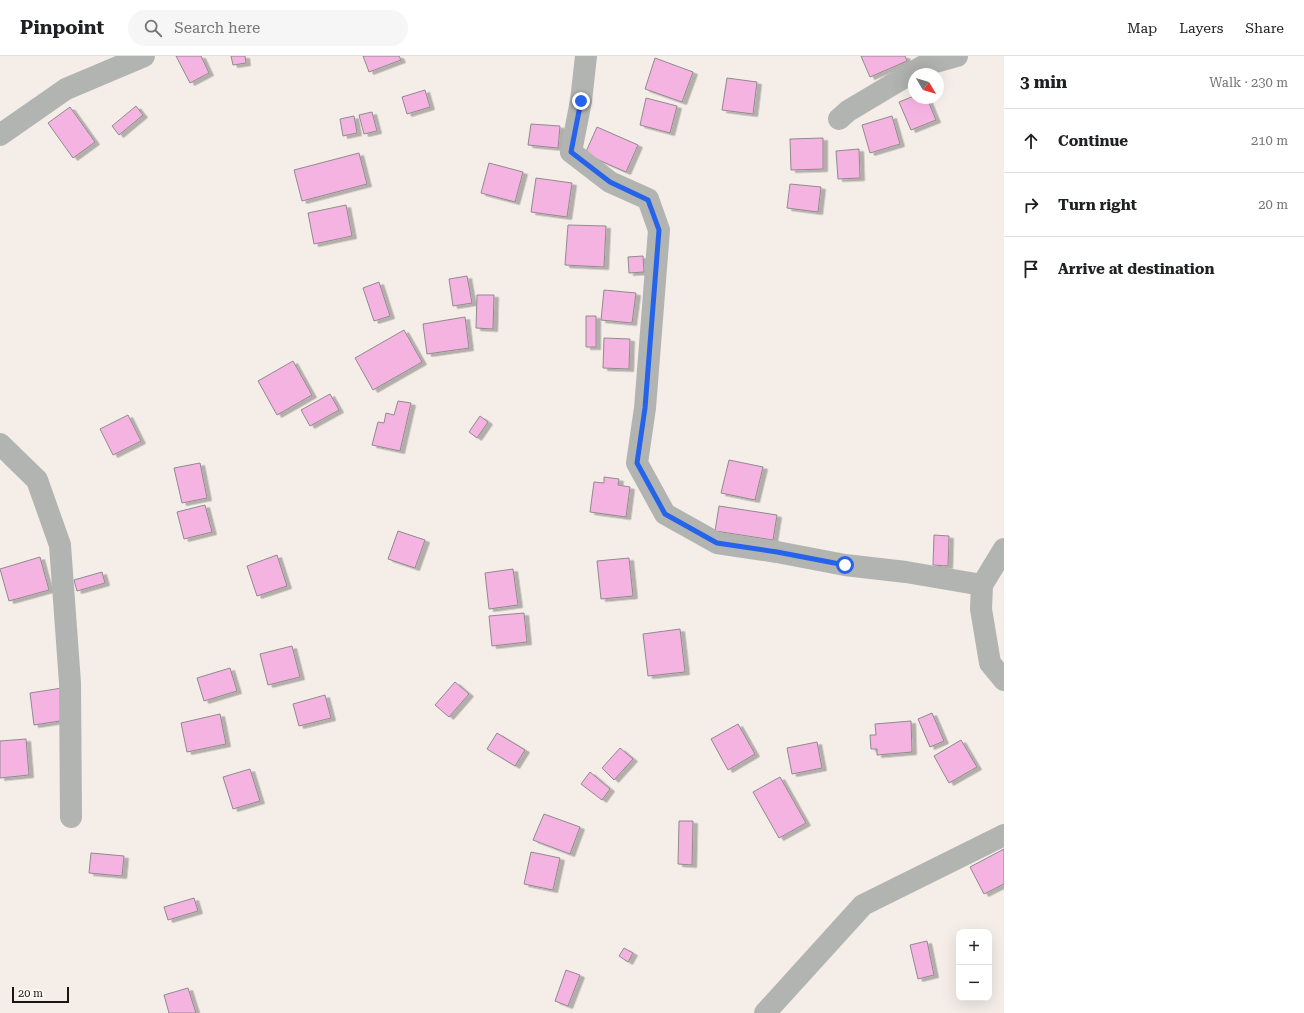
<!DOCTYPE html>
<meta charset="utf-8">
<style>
body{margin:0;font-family:"Roboto Serif",serif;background:#f6f6f6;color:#202124}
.controls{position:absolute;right:12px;bottom:12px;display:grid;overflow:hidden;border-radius:8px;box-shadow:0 4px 16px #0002}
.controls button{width:36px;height:36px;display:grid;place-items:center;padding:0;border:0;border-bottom:1px solid #e0e0e0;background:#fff;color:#202124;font:20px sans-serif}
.compass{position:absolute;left:908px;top:12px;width:36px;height:36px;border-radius:50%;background:#fff;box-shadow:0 4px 16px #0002;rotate:128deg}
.scale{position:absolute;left:12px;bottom:10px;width:57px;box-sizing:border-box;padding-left:4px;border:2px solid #181614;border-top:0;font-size:11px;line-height:14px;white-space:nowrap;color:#181614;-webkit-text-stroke:3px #fffbf8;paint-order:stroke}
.stop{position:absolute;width:12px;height:12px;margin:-9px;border:3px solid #2563eb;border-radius:50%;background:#fff}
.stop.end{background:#2563eb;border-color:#fff;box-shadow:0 1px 4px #0008}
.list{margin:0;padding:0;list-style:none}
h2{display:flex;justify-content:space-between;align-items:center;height:52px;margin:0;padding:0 16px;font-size:17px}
h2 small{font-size:13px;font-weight:400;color:#757577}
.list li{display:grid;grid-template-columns:26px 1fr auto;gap:12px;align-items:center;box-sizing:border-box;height:64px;padding:0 16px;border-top:1px solid #e0e0e0}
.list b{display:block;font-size:15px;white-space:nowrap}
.list em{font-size:13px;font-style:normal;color:#757577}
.icon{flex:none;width:22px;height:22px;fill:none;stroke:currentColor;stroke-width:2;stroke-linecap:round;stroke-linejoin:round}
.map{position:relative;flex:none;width:1004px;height:957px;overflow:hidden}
header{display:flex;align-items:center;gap:24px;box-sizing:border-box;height:56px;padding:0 20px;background:#fff;border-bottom:1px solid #e0e0e0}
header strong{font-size:19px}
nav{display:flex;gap:22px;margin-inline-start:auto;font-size:14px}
.search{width:280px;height:36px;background:#f6f6f6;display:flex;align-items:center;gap:10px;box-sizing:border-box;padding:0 14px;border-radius:22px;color:#757577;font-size:15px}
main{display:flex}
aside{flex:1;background:#fff}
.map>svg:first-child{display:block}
</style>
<header>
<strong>Pinpoint</strong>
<div class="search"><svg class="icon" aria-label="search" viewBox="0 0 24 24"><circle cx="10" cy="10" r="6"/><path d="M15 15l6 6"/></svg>Search here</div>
<nav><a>Map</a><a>Layers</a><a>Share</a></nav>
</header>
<main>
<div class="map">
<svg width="1004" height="957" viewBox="0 0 1004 957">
<defs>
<filter id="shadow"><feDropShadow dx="4.5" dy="2.5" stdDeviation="0" flood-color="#0004"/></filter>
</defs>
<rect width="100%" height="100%" fill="#f4ede8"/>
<path fill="#f5b3e2" stroke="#908a8e" filter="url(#shadow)" d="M176,0H201L209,17L190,27Z
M231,0H245L246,7L233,9Z
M363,0H399L401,4L369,16Z
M861,0H905L907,5L870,21Z
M655,2L693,16L682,46L645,33Z
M727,22L757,26L753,58L722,54Z
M425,34L430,51L407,58L402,41Z
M914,40V42H927L936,64L911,74L899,46Z
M646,42L677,50L670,77L640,69Z
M136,50L143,59L119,79L112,70Z
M70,51L95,86L73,102L48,67Z
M372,56L377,75L364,78L359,59Z
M354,60L357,77L343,80L340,63Z
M892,60L900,88L870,97L862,69Z
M531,68L560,70L558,92L528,89Z
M597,71L638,89L626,116L585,98Z
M823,82V113L791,114L790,83Z
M859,93L860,122L838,123L836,95Z
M359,97L367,128L302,145L294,114Z
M489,107L523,116L515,146L481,137Z
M536,122L572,127L567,161L531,156Z
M790,128L821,131L818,156L787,152Z
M346,149L352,180L314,188L308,157Z
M568,169L606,170L604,211L565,209Z
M643,200L644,216L629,217L628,201Z
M467,220L472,247L453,250L449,223Z
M379,226L390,260L374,265L363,232Z
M604,234L636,237L632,267L601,264Z
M477,239H494L493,273L476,272Z
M586,260H596V291H586Z
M465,261L469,292L427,298L423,268Z
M404,274L422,306L373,334L355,302Z
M604,282L630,283L629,313L603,312Z
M293,305L312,339L277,359L258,325Z
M330,338L339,354L310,370L301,354Z
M398,345L411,347L400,395L372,389L378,366L384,367L386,357L394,359Z
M128,359L141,385L113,399L100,373Z
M480,360L488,366L477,382L469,376Z
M729,404L763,411L755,444L721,437Z
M200,407L207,442L182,447L174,412Z
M604,421L619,423L618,429L630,431L626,461L590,456L594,426L604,427Z
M205,449L212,476L184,483L177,456Z
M719,450L777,459L773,484L715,475Z
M398,475L425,484L415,512L388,503Z
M934,479L949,480L948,510L933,509Z
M277,499L287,530L257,540L247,510Z
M40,501L49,534L9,545L0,513Z
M629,502L633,540L601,543L597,505Z
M513,513L518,549L489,553L485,517Z
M102,516L105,527L77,535L74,524Z
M524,557L527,586L492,590L489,560Z
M680,573L685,616L648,620L643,578Z
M292,590L300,621L268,629L260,598Z
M230,612L237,635L204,645L197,622Z
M455,626L469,638L449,661L435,649Z
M62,632L66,664L34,669L30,637Z
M325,639L331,662L299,670L293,648Z
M932,657L944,685L930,691L918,663Z
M220,658L226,688L187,696L181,667Z
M911,665L912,696L877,699V693H871L870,679H876L875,668Z
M738,668L755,698L728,714L711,683Z
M497,677L525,694L515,710L487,693Z
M26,683L29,719L0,722V685Z
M961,684L977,711L949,727L934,700Z
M817,686L822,712L792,718L787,692Z
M620,692L633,703L614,724L602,712Z
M250,713L260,745L233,753L223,721Z
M590,716L610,733L602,744L581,728Z
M780,721L806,767L779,782L753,736Z
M544,758L580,771L570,798L533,784Z
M679,765H693L692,809L678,808Z
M1004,793V828L984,838L970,811Z
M531,796L560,802L553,834L524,828Z
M91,797L124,800L122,820L89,817Z
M194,842L198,855L168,864L164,851Z
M927,885L934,919L918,923L910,889Z
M624,892L633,897L628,906L619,900Z
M566,914L580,919L568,950L555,945Z
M188,932L196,957H169L164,939Z"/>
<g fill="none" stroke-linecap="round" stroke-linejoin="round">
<path stroke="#b2b4b1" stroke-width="22" d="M586,0L581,45L571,96L610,126L648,143L659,174L645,352L637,407L665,458L717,487L777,496L845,509L906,516L982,529
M839,63L848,55L925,9L957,0
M0,79L66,33L144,0
M0,388L37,424L60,489L70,627L71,761
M1004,493L982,529L981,553L990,607L1004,624
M765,957L863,849L1004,779"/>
</g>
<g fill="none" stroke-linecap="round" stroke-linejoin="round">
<path stroke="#2563eb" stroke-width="5" d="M581,45L571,96L610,126L648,144L659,174L645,352L637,407L665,458L717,487L777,496L845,509"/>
</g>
</svg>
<div class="controls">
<button>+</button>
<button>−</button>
</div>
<svg class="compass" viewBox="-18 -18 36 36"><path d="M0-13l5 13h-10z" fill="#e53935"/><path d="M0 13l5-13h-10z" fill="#757577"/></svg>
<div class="scale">20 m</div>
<div class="stop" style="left:845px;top:509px"></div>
<div class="stop end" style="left:581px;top:45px"></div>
</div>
<aside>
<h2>3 min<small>Walk · 230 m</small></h2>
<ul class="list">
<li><svg class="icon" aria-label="ahead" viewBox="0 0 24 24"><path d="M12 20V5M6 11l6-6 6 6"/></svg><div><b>Continue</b></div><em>210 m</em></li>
<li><svg class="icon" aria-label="right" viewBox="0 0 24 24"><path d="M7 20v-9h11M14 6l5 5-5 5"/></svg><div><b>Turn right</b></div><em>20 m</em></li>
<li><svg class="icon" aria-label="arrive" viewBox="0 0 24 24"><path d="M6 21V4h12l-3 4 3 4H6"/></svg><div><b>Arrive at destination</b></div></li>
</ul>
</aside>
</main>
